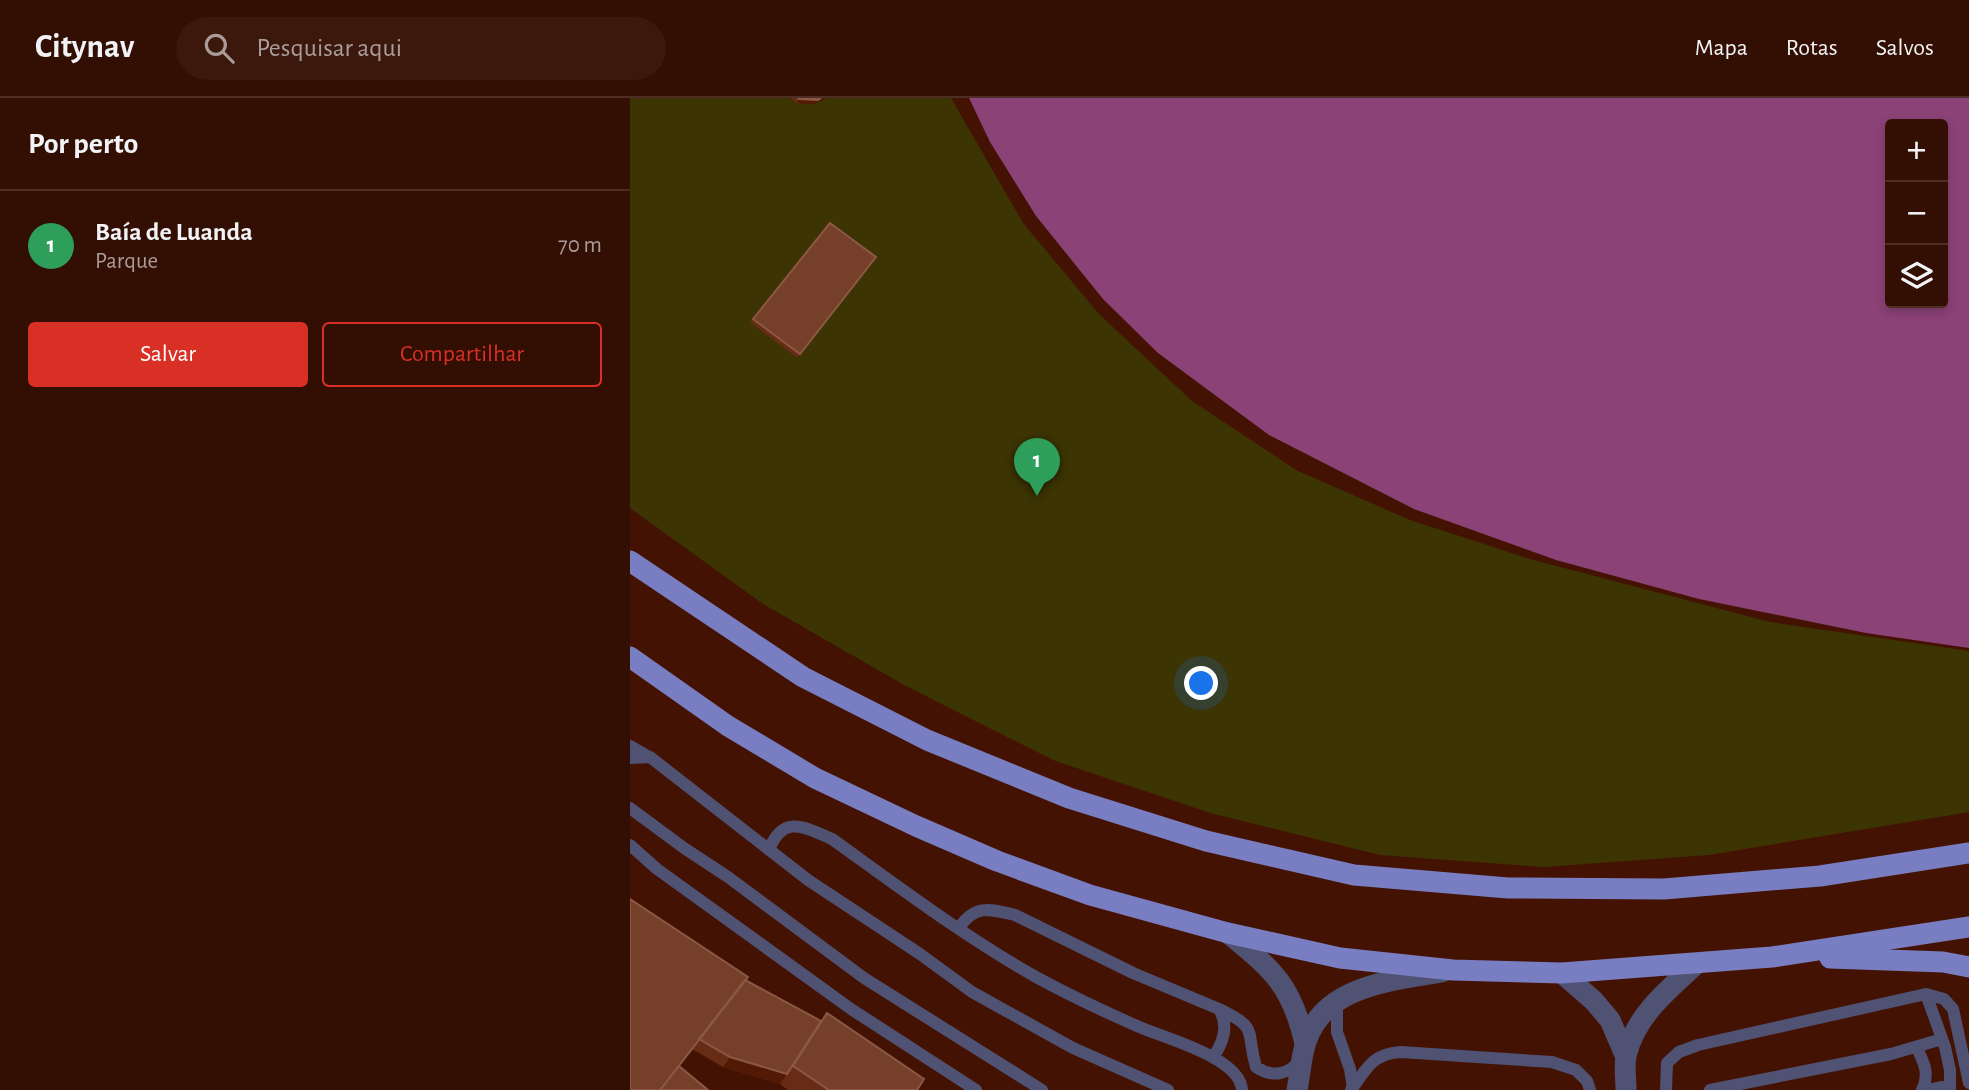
<!DOCTYPE html>
<html lang="pt">
<meta charset="utf-8">
<style>
body{margin:0;font-family:"Alegreya Sans",sans-serif;background:#3b170c;color:#f1f3f6}
.controls{position:absolute;right:21px;top:21px;display:grid;overflow:hidden;border-radius:7px;box-shadow:0 4px 10px #0003}
.controls button{width:63px;height:63px;display:grid;place-items:center;padding:0;border:0;border-bottom:2px solid #4e2e24;background:#330e02;color:#f1f3f6;font:35px sans-serif}
.you{position:absolute;left:572px;top:586px;width:24px;height:24px;margin:-18px;border:5px solid #fff;border-radius:50%;background:#1a73e8;box-shadow:0 0 0 10px #1a73e833}
.badge{display:grid;place-items:center;width:46px;height:46px;border-radius:50%;background:#d93025;color:#fff;font-size:23px;font-weight:700}
.pin{position:absolute;translate:-50% -58px;filter:drop-shadow(0 2px 4px #0008)}
.pin::after{content:'';position:absolute;top:37px;width:24px;height:21px;background:inherit;clip-path:polygon(0 0,100% 0,50% 100%)}
.list{margin:0;padding:0;list-style:none}
h2{display:flex;justify-content:space-between;align-items:center;height:91px;margin:0;padding:0 28px;font-size:30px}
h2 small{font-size:23px;font-weight:400;color:#a99c99}
.list li{display:grid;grid-template-columns:46px 1fr auto;gap:21px;align-items:center;box-sizing:border-box;height:112px;padding:0 28px;border-top:2px solid #4e2e24}
.list b{display:block;font-size:26px;white-space:nowrap}
.list p{margin:0;font-size:23px;white-space:nowrap;color:#a99c99}
.list em{font-size:23px;font-style:normal;color:#a99c99}
.actions{display:flex;gap:14px;padding:21px 28px}
.actions a{flex:1;padding:16px 0;border:2px solid #d93025;border-radius:7px;text-align:center;font-size:24px;color:#d93025}
.actions .main{background:#d93025;color:#fff}
.icon{flex:none;width:38px;height:38px;fill:none;stroke:currentColor;stroke-width:2;stroke-linecap:round;stroke-linejoin:round}
.map{position:relative;flex:none;width:1339px;height:992px;overflow:hidden}
header{display:flex;align-items:center;gap:42px;box-sizing:border-box;height:98px;padding:0 35px;background:#330e02;border-bottom:2px solid #4e2e24}
header strong{font-size:33px}
nav{display:flex;gap:38px;margin-inline-start:auto;font-size:24px}
.search{width:490px;height:63px;background:#3b170c;display:flex;align-items:center;gap:18px;box-sizing:border-box;padding:0 24px;border-radius:38px;color:#a99c99;font-size:26px}
main{display:flex}
aside{flex:1;background:#330e02}
.map>svg:first-child{display:block}
</style>
<header>
<strong>Citynav</strong>
<div class="search"><svg class="icon" aria-label="search" viewBox="0 0 24 24"><circle cx="10" cy="10" r="6"/><path d="M15 15l6 6"/></svg>Pesquisar aqui</div>
<nav><a>Mapa</a><a>Rotas</a><a>Salvos</a></nav>
</header>
<main>
<aside>
<h2>Por perto<small></small></h2>
<ul class="list">
<li><span class="badge" style="background:#2e9e5b">1</span><div><b>Baía de Luanda</b><p>Parque</p></div><em>70 m</em></li>
</ul>
<div class="actions"><a class="main">Salvar</a><a>Compartilhar</a></div>
</aside>
<div class="map">
<svg width="1339" height="992" viewBox="0 0 1339 992">
<rect width="100%" height="100%" fill="#441202"/>
<path fill="#3c3403" d="M0,0H159C172,8 182,8 196,0H321L393,125L469,216L562,303L666,372L780,422L900,461L1140,524L1339,553V714L1079,757L914,769L750,757L580,715L423,662L276,588L133,506L0,410Z"/>
<path fill="#8b4276" fill-rule="evenodd" d="M339,0H1339V550L1236,535L1069,501L926,462L784,411L639,337L528,255L473,201L406,118L360,44ZM1260,26H1313V205H1260Z"/>
<g fill="none" stroke-linecap="round" stroke-linejoin="round">
<path stroke="#4f5273" stroke-width="12" d="M0,648L19,659
M0,660L20,659L178,782L290,856L342,894L443,950L538,992
M0,710L54,750L98,779L234,880L412,992
M0,747L27,771L221,911L346,992
M139,752C153,716 174,729 202,741C269,789 335,839 406,879C439,897 473,913 507,928C533,940 610,959 612,992
M329,830C345,806 360,811 385,817L503,875L589,911C599,927 594,943 584,958
M1296,896L1315,949L1320,972V992
M707,903V934L720,971L723,990
M589,911C630,931 615,931 626,969C642,980 659,977 671,961
M1287,950C1294,965 1300,976 1292,992
M721,992C737,971 741,956 771,954L922,964L946,972L957,983L960,992
M1036,992L1037,965L1049,954L1068,947L1296,896L1314,901L1323,911L1339,985
M1080,992L1261,956L1312,941
M1298,992L1320,987"/>
<path stroke="#4f5273" stroke-width="21" d="M598,835C643,872 662,887 675,946
M932,875L964,903L980,922L996,959
M667,992C670,977 671,959 676,944C694,887 762,883 812,874
M996,992C996,981 994,969 996,958C1005,918 1037,893 1066,866"/>
<path stroke="#787ec1" stroke-width="21" d="M0,463L173,579L297,642L439,700L576,743L724,777L878,790L1034,791L1190,778L1339,755
M0,559L98,628L185,680L286,728L367,763L460,797L598,835L710,860L823,872L932,875L1142,859L1339,829
M1200,860L1313,864L1339,869"/>
</g>
<path fill="#662c15" d="M160,0H193L185,6L167,5Z
M200,125L246,159L167,260L120,224Z
M115,882L287,992H158L150,986L93,969L62,951L49,969L0,992Z"/>
<path fill="#521904" d="M193,0L185,6L167,5L169,1Z
M100,959L157,976L150,986L93,969Z"/>
<path fill="#763f2a" stroke="#8b5845" stroke-width="2" d="M168,0H191L188,2L169,1Z
M200,125L246,159L170,256L123,221Z
M0,801L118,879L30,992H0Z
M115,882L191,923L157,976L100,959L69,941Z
M197,915L294,981L287,992H199L163,968Z
M49,968L78,992H30Z"/>
</svg>
<div class="controls">
<button>+</button>
<button>−</button>
<button><svg class="icon" aria-label="layers" viewBox="0 0 24 24"><path d="M12 4l9 5-9 5-9-5zM3 14l9 5 9-5"/></svg></button>
</div>
<div class="you"></div>
<div class="pin badge" style="left:407px;top:398px;background:#2e9e5b">1</div>
</div>
</main>
